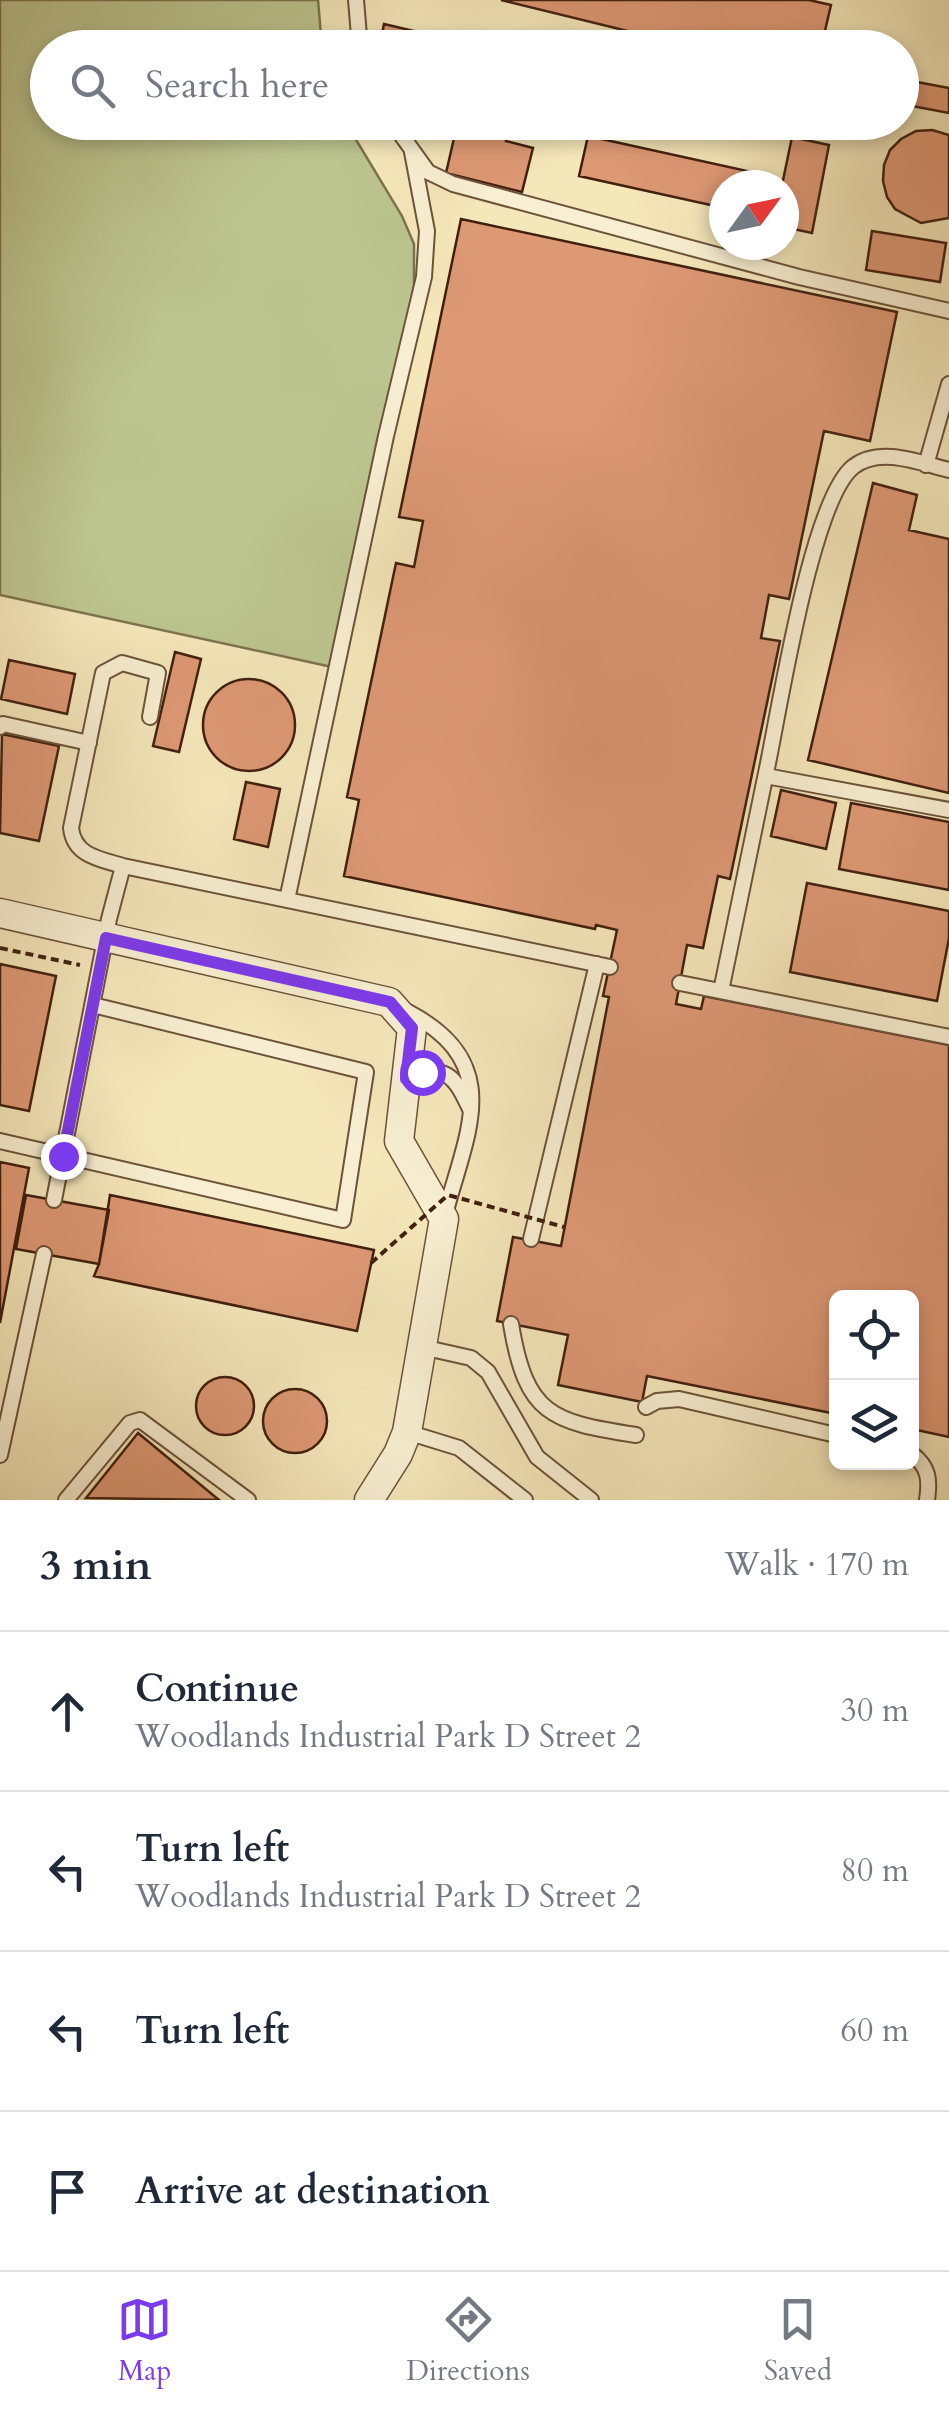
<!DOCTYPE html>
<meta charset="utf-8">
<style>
body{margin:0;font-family:Cardo,serif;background:#f2f2f3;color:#1f2937}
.controls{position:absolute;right:30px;bottom:30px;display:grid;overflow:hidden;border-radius:15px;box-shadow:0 5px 15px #0003}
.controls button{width:90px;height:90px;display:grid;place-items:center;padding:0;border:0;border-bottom:2px solid #e0e1e3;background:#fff;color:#1f2937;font:50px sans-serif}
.compass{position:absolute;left:709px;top:170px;width:90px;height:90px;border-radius:50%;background:#fff;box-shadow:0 5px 15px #0003;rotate:57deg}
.stop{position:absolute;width:30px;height:30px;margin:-22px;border:8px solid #7c3aed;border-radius:50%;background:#fff}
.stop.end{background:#7c3aed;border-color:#fff;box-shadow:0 2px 10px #0008}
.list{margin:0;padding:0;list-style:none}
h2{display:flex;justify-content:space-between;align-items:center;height:130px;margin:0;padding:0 40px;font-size:42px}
h2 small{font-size:32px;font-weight:400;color:#747a83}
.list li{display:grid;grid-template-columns:65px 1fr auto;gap:30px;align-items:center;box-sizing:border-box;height:160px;padding:0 40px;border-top:2px solid #e0e1e3}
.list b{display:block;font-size:38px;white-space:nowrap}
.list p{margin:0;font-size:32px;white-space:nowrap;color:#747a83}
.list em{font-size:32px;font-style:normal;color:#747a83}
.icon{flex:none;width:55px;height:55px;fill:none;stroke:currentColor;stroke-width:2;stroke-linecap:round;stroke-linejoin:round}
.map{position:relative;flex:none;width:949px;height:1500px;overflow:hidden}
.search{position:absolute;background:#fff;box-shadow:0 5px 15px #0003;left:30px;right:30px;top:30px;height:110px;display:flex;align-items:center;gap:25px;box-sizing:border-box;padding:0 35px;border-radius:55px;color:#747a83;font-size:38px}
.sheet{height:770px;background:#fff}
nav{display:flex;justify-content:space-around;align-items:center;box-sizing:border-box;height:140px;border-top:2px solid #e0e1e3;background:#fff;font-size:28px;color:#747a83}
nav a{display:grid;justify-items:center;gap:5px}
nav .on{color:#7c3aed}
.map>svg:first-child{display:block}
</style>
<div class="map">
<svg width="949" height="1500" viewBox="0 0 949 1500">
<rect width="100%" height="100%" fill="#f4e7ba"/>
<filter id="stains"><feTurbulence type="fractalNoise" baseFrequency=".002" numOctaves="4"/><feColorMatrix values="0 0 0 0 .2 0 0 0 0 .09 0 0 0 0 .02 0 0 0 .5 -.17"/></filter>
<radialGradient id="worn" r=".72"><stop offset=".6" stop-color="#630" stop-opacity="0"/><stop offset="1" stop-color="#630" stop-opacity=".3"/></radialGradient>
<path fill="#bcc58f" stroke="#7e724f" stroke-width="2.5" d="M0,0H318L322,47L48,48V122L346,123L402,216L414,244V288L332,667L0,595Z"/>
<path fill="#dd9874" stroke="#41200f" stroke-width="2.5" d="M501,0H809L831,5L821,48H697Z
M384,24L486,48H379Z
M917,82L949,88V113L912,106Z
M427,122H511L506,141L533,148L522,192L446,173L455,134L426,127Z
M932,130L949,135V218L921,223L895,209L887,197L883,181L884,165L890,150L901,139L916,131Z
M588,136L765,175L763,185H724V208L579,176Z
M792,137L829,145L812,233L784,227L782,185Z
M461,219L897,312L870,441L824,431L789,599L769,595L761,638L780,641L730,879L718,876L703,948L687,945L676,1004L701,1009L704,996L949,1045V1437L912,1429V1298H836V1414L647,1376L642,1402L558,1385L568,1335L497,1321L513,1237L561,1246L609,997L603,996L617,930L596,925L595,929L344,876L359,800L347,797L396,563L414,567L423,521L399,517Z
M872,231L946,243L940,282L866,270Z
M873,483L917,495L909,530L949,539V793L808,760Z
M175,652L201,659L179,752L153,746Z
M9,660L75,674L67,714L1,699Z
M203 725a46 46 0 1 1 92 0a46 46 0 1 1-92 0Z
M2,734L59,746L39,841L0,833Z
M246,782L280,789L268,847L234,839Z
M781,790L836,803L826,849L771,836Z
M851,803L949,822V890L839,869Z
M807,883L949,911V938L937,1001L790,972Z
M0,964L56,976L29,1111L0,1105Z
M0,1162L29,1168L0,1323Z
M26,1195L109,1210L99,1264L16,1249Z
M110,1195L374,1250L357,1331L94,1276L99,1264Z
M196 1406a29 29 0 1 1 58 0a29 29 0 1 1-58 0Z
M263 1421a32 32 0 1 1 64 0a32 32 0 1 1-64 0Z
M138,1433L219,1500L86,1498Z"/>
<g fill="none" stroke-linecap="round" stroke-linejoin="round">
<defs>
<path id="lane" d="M356,0L360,48
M392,122L428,172L453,184L799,277L949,311
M926,465L949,384
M150,717L158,673L122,663L103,673L71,828C74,856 100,859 123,866L610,967
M0,727L3,724L89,743
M766,776L949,810
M287,900L386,436L424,277L427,231L412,152
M680,983L949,1037
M721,991C736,918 751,846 766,773C779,713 811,501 853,467C880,446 920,463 949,470
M408,1012C507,1064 466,1133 444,1218
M407,1079C447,1062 455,1077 471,1111
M0,1141L343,1220L366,1072L93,1005
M54,1200L109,919L123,866
M531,1239L597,964
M511,1324C526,1415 551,1422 636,1435
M422,1347L471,1358L488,1372L537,1457L591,1500
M646,1407L657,1401L679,1399L836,1435
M407,1432L459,1448L525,1500
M912,1454C929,1467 930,1480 927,1500
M0,1455L44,1254
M66,1500L130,1423L140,1420L248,1500"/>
<path id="street" d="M0,913L389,1002L412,1028L399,1141L444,1219L407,1432L398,1454L369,1500"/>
</defs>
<use href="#lane" stroke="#6e523a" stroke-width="18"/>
<use href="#street" stroke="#6e523a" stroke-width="31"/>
<path stroke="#41200f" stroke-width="4" stroke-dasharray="8 5" stroke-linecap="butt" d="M0,948L80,965"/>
<use href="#lane" stroke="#f8efd2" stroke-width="14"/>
<use href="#street" stroke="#f8efd2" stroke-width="28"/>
<path stroke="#41200f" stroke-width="4" stroke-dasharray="8 5" stroke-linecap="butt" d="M371,1263L448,1195L564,1227"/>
</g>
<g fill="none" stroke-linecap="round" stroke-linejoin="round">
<path stroke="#7c3aed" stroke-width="12" d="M63,1156L106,938L390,1002L412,1028L406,1079L422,1072"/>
</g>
<rect width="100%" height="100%" filter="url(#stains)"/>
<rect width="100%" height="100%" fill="url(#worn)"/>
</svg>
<div class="controls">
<button><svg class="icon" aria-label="locate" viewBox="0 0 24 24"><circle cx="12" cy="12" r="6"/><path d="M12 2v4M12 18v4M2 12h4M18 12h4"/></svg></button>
<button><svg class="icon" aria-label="layers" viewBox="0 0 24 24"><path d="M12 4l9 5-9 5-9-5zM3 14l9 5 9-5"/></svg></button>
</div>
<svg class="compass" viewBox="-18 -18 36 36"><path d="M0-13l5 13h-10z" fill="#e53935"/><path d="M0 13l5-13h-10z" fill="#747a83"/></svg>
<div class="stop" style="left:422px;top:1072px"></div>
<div class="stop end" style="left:63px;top:1156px"></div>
<div class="search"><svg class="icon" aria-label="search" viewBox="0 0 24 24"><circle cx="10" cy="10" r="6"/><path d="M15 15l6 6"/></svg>Search here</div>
</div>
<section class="sheet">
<h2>3 min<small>Walk · 170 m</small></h2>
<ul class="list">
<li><svg class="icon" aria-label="ahead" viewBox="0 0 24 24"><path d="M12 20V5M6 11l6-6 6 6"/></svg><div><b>Continue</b><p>Woodlands Industrial Park D Street 2</p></div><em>30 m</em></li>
<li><svg class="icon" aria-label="left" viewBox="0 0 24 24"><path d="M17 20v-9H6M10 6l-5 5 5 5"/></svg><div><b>Turn left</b><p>Woodlands Industrial Park D Street 2</p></div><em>80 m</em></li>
<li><svg class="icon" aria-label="left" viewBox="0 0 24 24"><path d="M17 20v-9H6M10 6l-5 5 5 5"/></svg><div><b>Turn left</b></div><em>60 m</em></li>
<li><svg class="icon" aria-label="arrive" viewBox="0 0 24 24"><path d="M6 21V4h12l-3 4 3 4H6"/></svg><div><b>Arrive at destination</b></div></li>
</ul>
</section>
<nav>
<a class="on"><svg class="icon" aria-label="map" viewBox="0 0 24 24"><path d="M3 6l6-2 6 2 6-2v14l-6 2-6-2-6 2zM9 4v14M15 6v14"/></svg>Map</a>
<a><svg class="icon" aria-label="directions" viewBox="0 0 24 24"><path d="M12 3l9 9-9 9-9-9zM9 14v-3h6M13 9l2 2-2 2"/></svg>Directions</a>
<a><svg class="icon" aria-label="saved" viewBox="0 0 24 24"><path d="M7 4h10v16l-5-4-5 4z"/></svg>Saved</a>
</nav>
